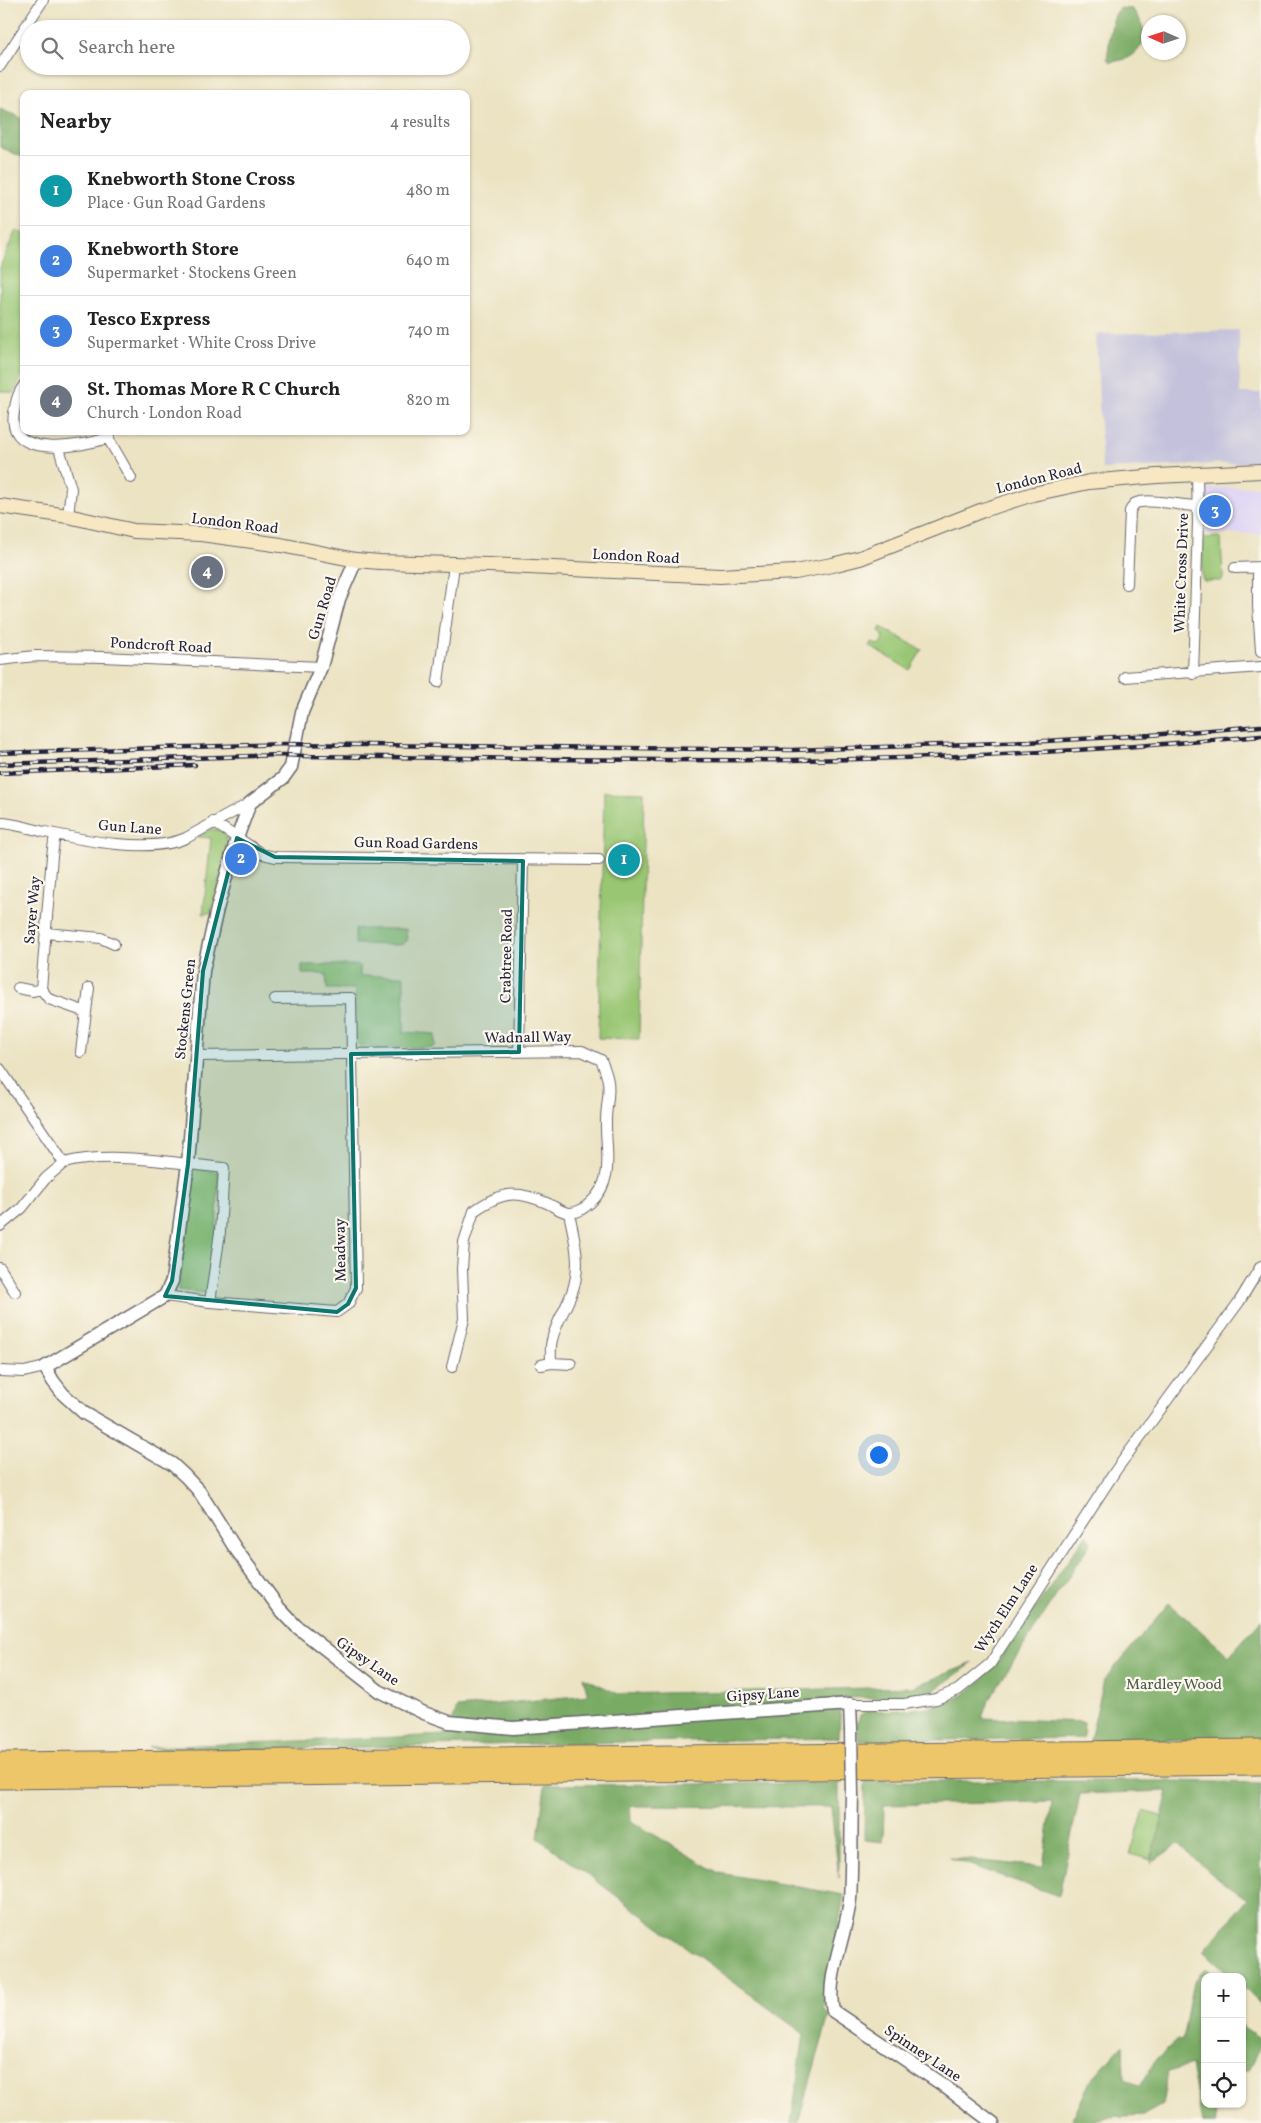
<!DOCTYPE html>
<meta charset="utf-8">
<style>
body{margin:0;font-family:Vollkorn,serif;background:#f6f6f6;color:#222}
.controls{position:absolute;right:15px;bottom:15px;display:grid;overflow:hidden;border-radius:10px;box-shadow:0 1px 4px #0004}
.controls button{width:45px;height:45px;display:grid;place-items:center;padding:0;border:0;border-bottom:1px solid #e0e0e0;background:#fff;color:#222;font:25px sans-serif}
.compass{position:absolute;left:1141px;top:15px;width:45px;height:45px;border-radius:50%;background:#fff;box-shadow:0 1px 4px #0004;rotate:273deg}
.you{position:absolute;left:878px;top:1454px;width:18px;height:18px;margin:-12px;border:4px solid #fff;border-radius:50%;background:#1a73e8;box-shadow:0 0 0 8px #1a73e833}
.badge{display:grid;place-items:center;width:32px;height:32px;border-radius:50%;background:#c8321e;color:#fff;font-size:16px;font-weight:700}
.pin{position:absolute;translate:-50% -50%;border:2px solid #fff;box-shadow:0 1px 5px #0006}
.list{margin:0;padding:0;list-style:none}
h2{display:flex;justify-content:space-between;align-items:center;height:65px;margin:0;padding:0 20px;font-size:21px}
h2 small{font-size:16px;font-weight:400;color:#767676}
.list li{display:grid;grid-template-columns:32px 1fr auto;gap:15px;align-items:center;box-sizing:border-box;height:70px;padding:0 20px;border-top:1px solid #e0e0e0}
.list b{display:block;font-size:19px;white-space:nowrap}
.list p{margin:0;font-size:16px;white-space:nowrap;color:#767676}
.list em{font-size:16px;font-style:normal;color:#767676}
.icon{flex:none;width:28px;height:28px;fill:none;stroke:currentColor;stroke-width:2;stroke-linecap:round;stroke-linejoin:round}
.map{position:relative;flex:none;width:1261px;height:2123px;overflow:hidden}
.search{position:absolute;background:#fff;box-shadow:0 1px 4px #0004;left:20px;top:20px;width:450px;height:55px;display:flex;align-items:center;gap:12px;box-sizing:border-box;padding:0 18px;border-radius:28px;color:#767676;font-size:19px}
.panel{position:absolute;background:#fff;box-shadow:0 1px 4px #0004;left:20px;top:90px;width:450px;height:345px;border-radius:10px}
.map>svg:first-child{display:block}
</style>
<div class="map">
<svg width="1261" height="2123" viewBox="0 0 1261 2123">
<rect width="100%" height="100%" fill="#fbf7ec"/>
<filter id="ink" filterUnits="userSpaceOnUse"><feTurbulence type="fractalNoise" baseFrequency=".02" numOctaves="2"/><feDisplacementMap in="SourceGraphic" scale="10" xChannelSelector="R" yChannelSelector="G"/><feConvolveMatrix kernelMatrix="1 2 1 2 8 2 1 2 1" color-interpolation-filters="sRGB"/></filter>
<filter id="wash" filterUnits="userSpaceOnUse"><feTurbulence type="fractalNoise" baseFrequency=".0096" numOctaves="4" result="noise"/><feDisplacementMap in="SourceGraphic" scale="20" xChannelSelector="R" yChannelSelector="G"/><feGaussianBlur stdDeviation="1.12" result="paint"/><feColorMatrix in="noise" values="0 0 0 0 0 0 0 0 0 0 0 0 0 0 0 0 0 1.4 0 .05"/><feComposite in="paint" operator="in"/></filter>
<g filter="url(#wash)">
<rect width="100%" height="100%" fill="#ece3c3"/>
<path fill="#ded5f5" d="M1261,486V534H1205L1204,489Z"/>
<path fill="#c3c1db" d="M1239,330L1240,393H1261V462L1102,469L1096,334Z"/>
<path fill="#99c673" stroke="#5e7457" d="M16,230L24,234V371L14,393L0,391V267Z
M1219,537L1221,539L1223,579L1220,581H1204L1202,578L1203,540L1205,538Z
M881,627L922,650L910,670L869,646L872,642L877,645L883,642V635L879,631Z
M604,791L644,792L639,1039L598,1038Z
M211,829L219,830L225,834L229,846L211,913L203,914L211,838L197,837Z
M355,929H406L407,941L404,942V944L398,945L355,944Z
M302,965H357L360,966V976H404V1032L435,1034V1045L432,1047L380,1048L360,1046L355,1039V989H327L326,974H302Z
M192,1168L219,1172L216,1235L206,1293L178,1290Z
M1144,1811L1164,1817L1151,1860L1130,1854Z"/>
<path fill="#7aab65" stroke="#4e6650" d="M1119,8L1132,9C1146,24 1150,45 1130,57C1125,60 1116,61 1110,62L1107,59C1110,42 1109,23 1119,8Z
M0,109L24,119V158L0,147Z
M1086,1535L1091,1542L988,1701L982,1718L1084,1722L1083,1738L859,1741L857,1724L860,1715L867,1711C898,1710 930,1711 959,1697C974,1690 986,1675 997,1663Z
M1169,1603L1229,1656L1261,1620V1741L1090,1740L1104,1680Z
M973,1663L924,1697L841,1698L839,1738L169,1751L148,1747L448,1735L457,1708L588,1695L583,1677L618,1694L912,1687Z
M865,1781H1172L1261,1783V2005L1242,1986V1977H1232L1204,1951L1247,1899L1213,1875L1178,1844L1151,1863L1168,1791L1080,1794L1059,1896L950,1858L1043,1867L1052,1802L884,1805L883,1842L864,1840Z
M839,1783V1878L831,1807L630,1806L631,1821L719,1873L844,1895L824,2008L829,2016L798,2123H791L804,2034L538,1838L545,1785Z
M1206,1969L1215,1976L1205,1977V2104H1213L1216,2123H1202L1191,2065L1168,2072L1162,2105L1144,2115L1106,2117L1086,2123H1071L1090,2081L1123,2044L1124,2078L1140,2087L1156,2059L1177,2040L1182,2041L1193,1981Z
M1242,2026L1261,2039V2044L1248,2070L1242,2069Z"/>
</g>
<g filter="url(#ink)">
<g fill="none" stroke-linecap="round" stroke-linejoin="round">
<defs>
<path id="minor" d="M0,66L43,0
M24,385C17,394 16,402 14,413C6,461 83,446 108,438L111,431
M108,438L131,478
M59,448L71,489L68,516
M1258,567V606L1261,651
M1235,568L1261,567
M1127,584L1130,511L1134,504C1146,497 1182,506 1198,506
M0,660L35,656L103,657L321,667
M1193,674L1198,523L1197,474
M1125,677L1261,667
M438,682L454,565
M213,822L262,854L275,857L599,860
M0,823C14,823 31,829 45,832C83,840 151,854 186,838L250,803
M46,933L101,938L114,944
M18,988L33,991L41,989L49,999L86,1012
M41,989L52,856L55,834
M81,1052L89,988
M519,1052L523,861
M197,1056L582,1051L601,1060C604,1067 607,1074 608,1082C610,1093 606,1108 606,1120C605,1150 616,1180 590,1203C584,1208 578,1213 570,1213C563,1213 555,1207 549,1204C517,1190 502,1191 474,1211L464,1242L462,1269L464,1319L452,1367
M0,1069L64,1163C110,1151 175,1163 224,1168L220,1232L210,1302
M0,1226L22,1208L46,1178L64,1163
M0,1268L15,1292
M165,1296L210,1302L337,1312L348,1304L356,1288L351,998L275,999
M551,1363C551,1356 550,1347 552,1340C556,1321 569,1305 574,1286C581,1262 574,1237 569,1213
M541,1365L551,1363L571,1364
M0,1371L24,1372L45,1367
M850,1704H904L936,1699L958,1690L990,1664L1116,1470L1239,1302L1261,1266"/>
<path id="tertiary" d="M356,560L339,599L321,667L302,712L291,767L283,778L250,803L237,838L217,909L203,971L188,1164L172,1281L165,1296L45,1367L53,1381L63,1394L84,1413L172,1464L185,1476L199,1491L235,1548L279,1608L296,1626L379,1691L424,1713L449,1722L513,1728L850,1704L851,1729
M852,1796C851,1830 852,1865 850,1899C847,1933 825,1978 833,2011L940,2083L993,2123"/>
<path id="secondary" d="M0,506L68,516L134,531L201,534L281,545L356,560L380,562L489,565L720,576L795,572L832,565L860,558L983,510L1033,494L1089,482L1157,476L1261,471"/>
<path id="motorway" d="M0,1762L1261,1749
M0,1779L1261,1765"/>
</defs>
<use href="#minor" stroke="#69666b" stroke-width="12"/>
<use href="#tertiary" stroke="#69666b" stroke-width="15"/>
<use href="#secondary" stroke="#69666b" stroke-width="16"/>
<use href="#motorway" stroke="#69666b" stroke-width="21"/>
<use href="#minor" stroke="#fff" stroke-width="10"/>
<use href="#tertiary" stroke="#fff" stroke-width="12"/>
<use href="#secondary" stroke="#f7e8c3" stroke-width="14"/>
<use href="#motorway" stroke="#ecc669" stroke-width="19"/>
<defs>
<path id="rail" d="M0,753L285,744L792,750L1028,742L1150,735L1261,726
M0,764L283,755L304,756C466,758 628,761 790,760C947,759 1105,750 1261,736
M0,773L195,765"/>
</defs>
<use href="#rail" stroke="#22223b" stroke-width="4.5"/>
<use href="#rail" stroke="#fbf7ec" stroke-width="2.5" stroke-dasharray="8" stroke-linecap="butt"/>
<defs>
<path id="tertiary-bridge" d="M851,1729L852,1796"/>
</defs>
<use href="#tertiary-bridge" stroke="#69666b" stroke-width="15" stroke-linecap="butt"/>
<use href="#tertiary-bridge" stroke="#fff" stroke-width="12"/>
</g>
</g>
<path fill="#0f766e" fill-opacity="0.2" stroke="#0f766e" stroke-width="4" stroke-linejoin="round" d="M237,838L275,857L523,861L519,1052L351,1054L356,1288L348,1304L337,1312L165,1296L172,1281L188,1164L203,971Z"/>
<g text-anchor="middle" stroke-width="4.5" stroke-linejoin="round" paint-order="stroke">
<g font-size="15" fill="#22223b" stroke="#fbf7ec">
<text transform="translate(1039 478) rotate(-14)" y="5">London Road</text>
<text transform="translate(235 523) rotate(7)" y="5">London Road</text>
<text transform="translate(636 556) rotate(3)" y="5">London Road</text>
<text transform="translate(1181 573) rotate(-88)" y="5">White Cross Drive</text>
<text transform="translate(322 608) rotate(-73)" y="5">Gun Road</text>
<text transform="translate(161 645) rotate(3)" y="5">Pondcroft Road</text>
<text transform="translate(130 827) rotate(4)" y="5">Gun Lane</text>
<text transform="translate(416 843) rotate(1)" y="5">Gun Road Gardens</text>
<text transform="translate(32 910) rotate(-85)" y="5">Sayer Way</text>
<text transform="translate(506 956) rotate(-89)" y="5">Crabtree Road</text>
<text transform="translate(185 1009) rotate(-84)" y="5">Stockens Green</text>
<text transform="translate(528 1037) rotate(-1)" y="5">Wadnall Way</text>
<text transform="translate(340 1250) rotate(-91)" y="5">Meadway</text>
<text transform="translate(1006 1608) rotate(-57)" y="5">Wych Elm Lane</text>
<text transform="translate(368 1661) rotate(35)" y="5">Gipsy Lane</text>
<text transform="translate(763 1694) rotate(-4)" y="5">Gipsy Lane</text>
<text transform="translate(923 2053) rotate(34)" y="5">Spinney Lane</text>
</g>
<g font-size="15" fill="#4c5b4f" stroke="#fbf7ec">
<text x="1174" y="1689">Mardley Wood</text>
</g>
</g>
</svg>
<div class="controls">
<button>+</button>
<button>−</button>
<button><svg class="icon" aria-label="locate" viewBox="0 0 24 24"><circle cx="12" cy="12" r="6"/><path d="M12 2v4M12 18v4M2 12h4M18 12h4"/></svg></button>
</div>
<svg class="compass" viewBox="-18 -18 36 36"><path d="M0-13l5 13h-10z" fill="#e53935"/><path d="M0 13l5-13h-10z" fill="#767676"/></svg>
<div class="you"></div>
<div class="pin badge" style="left:624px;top:860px;background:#0f9aa8">1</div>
<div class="pin badge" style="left:241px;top:859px;background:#3f7fe0">2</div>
<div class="pin badge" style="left:1215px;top:511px;background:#3f7fe0">3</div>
<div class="pin badge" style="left:207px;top:572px;background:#6b7280">4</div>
<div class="search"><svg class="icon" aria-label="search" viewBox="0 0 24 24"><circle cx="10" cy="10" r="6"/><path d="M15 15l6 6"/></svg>Search here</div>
<section class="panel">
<h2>Nearby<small>4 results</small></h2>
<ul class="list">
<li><span class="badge" style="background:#0f9aa8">1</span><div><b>Knebworth Stone Cross</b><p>Place · Gun Road Gardens</p></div><em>480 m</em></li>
<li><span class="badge" style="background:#3f7fe0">2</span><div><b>Knebworth Store</b><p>Supermarket · Stockens Green</p></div><em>640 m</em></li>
<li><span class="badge" style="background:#3f7fe0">3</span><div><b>Tesco Express</b><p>Supermarket · White Cross Drive</p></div><em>740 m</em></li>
<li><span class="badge" style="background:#6b7280">4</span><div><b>St. Thomas More R C Church</b><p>Church · London Road</p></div><em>820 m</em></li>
</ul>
</section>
</div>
